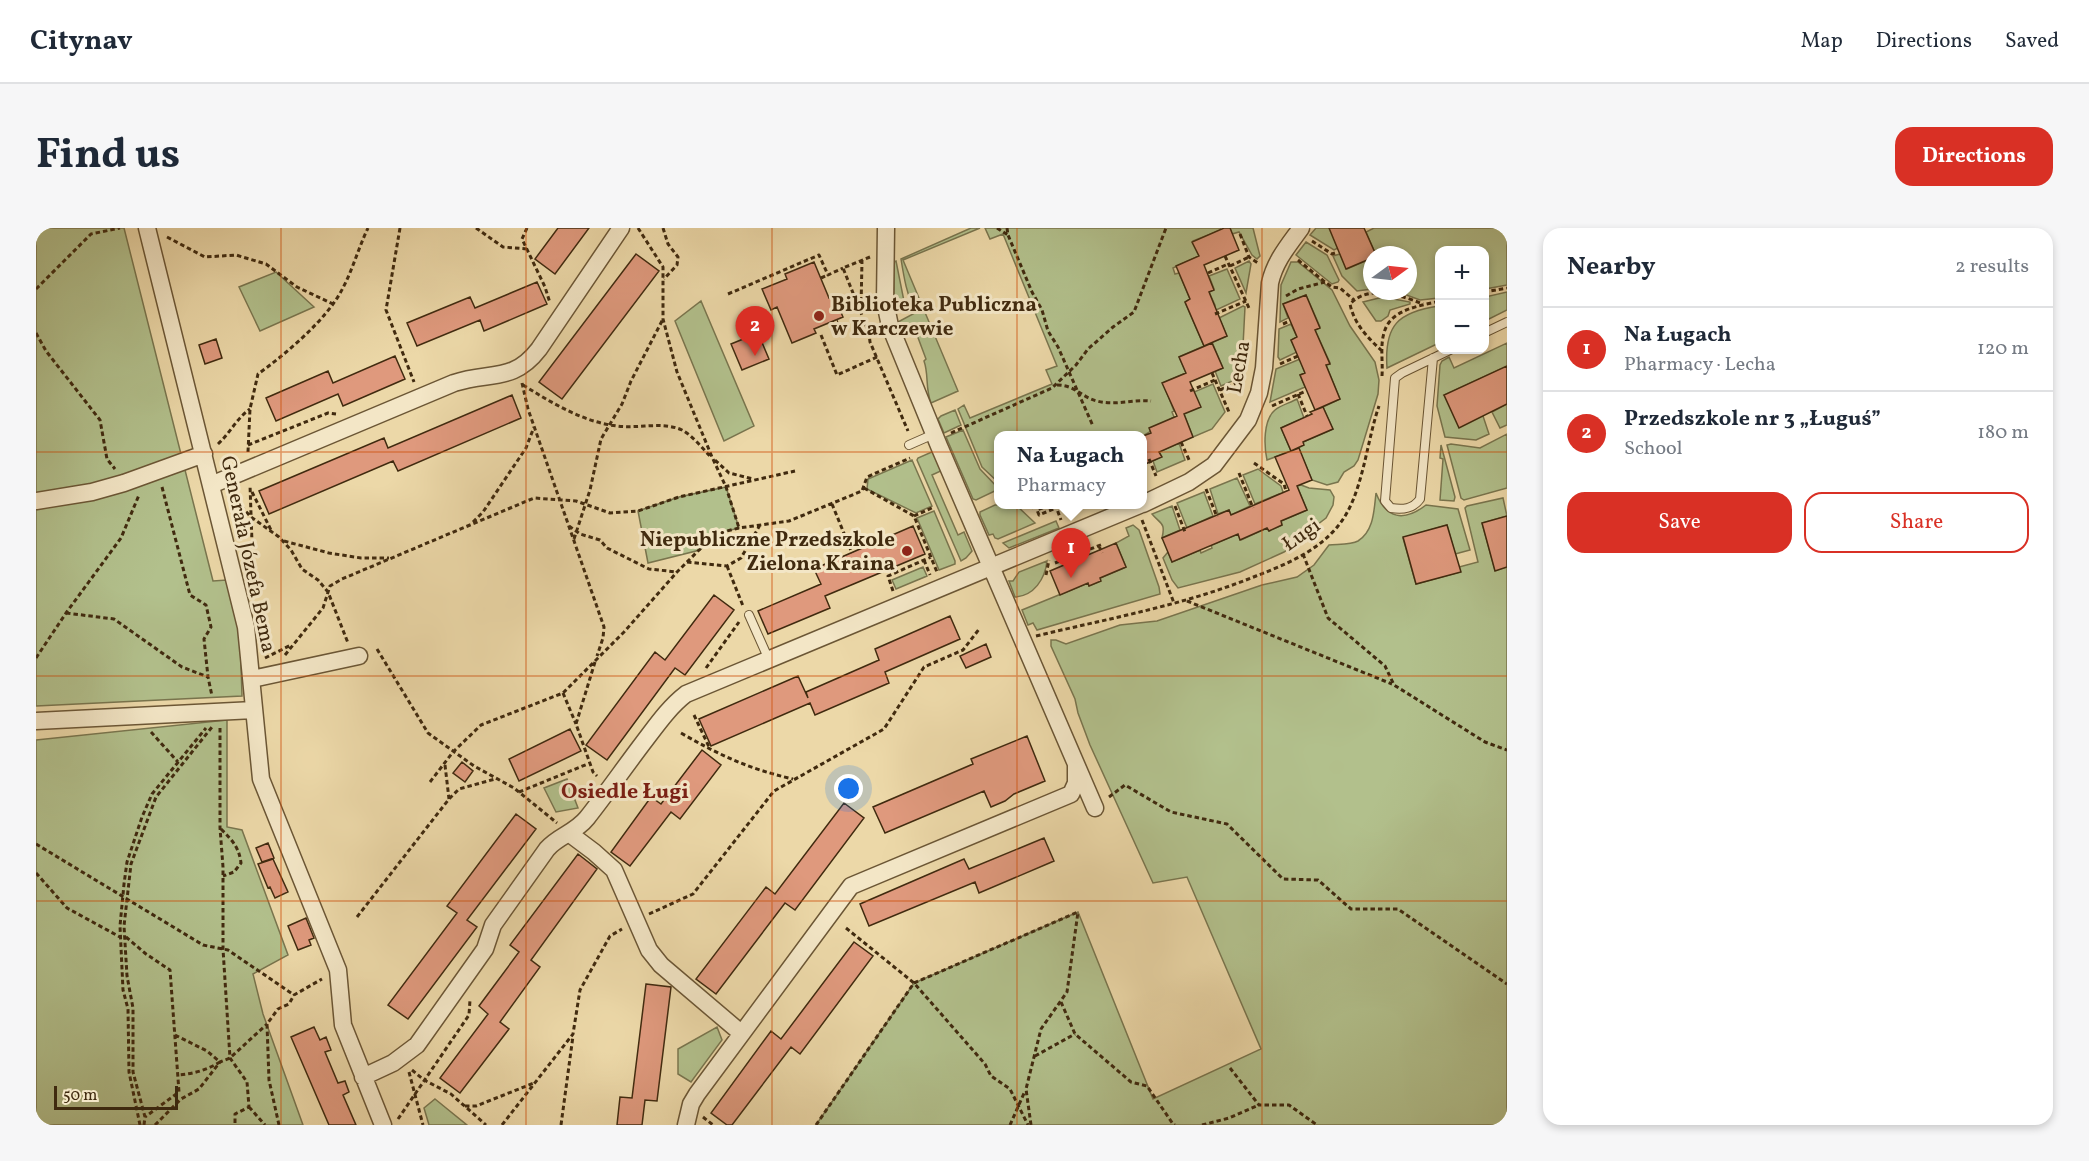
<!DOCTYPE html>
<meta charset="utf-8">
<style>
body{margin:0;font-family:Vollkorn,serif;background:#f6f6f7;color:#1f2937}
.controls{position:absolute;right:18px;top:18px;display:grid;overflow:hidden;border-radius:12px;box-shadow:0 3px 9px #0003}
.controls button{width:54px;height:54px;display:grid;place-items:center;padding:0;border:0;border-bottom:2px solid #e0e1e3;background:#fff;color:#1f2937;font:30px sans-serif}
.compass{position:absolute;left:1327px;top:18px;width:54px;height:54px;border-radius:50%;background:#fff;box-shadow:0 3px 9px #0003;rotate:75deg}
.scale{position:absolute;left:18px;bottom:15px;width:124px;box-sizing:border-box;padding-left:6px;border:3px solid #402a0f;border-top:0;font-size:16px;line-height:21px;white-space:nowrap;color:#402a0f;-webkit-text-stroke:4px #f3e6c6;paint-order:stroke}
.you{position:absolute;left:813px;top:561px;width:21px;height:21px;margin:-15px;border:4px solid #fff;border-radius:50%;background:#1a73e8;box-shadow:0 0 0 9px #1a73e833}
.badge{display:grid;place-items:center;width:39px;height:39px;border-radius:50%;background:#d93025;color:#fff;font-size:20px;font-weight:700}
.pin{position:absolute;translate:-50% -50px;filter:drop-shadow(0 2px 3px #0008)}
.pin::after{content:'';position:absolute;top:32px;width:21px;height:18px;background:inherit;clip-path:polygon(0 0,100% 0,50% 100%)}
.popup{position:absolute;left:958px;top:203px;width:153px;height:78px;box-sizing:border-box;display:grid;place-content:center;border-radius:12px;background:#fff;filter:drop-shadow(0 2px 4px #0005);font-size:20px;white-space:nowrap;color:#747a83}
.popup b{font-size:22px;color:#1f2937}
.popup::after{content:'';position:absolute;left:50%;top:100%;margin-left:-12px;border:12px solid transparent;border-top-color:#fff}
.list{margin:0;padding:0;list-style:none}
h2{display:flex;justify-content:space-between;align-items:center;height:78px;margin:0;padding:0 24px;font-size:26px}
h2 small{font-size:20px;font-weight:400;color:#747a83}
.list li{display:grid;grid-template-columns:39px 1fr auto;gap:18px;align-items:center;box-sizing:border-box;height:84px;padding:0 24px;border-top:2px solid #e0e1e3}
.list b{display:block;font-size:22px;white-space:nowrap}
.list p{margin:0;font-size:20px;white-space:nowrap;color:#747a83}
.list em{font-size:20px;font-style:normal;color:#747a83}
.actions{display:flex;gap:12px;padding:18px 24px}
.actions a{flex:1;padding:14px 0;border:2px solid #d93025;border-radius:18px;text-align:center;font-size:21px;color:#d93025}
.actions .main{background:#d93025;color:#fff}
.map{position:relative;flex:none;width:1471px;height:897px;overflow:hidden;border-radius:18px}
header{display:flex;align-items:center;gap:36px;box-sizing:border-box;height:84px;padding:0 30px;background:#fff;border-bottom:2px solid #e0e1e3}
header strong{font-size:28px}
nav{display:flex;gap:33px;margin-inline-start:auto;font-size:21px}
.intro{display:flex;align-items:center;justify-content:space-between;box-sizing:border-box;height:144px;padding:0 36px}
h1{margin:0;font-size:42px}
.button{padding:15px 27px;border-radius:18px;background:#d93025;color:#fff;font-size:21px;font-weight:700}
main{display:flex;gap:36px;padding:0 36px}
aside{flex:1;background:#fff;border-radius:18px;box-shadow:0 3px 9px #0003}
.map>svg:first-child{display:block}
</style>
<header>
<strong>Citynav</strong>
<nav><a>Map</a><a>Directions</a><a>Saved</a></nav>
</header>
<div class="intro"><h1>Find us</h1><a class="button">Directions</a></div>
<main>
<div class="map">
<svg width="1471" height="897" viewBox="0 0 1471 897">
<rect width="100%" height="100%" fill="#ecd8a8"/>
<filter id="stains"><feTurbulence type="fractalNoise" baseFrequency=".00333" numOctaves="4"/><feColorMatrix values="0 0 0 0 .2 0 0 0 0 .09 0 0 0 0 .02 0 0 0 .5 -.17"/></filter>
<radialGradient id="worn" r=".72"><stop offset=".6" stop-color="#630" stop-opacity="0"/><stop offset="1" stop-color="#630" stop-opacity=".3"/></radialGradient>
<path fill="#b2c08c" stroke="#79754e" stroke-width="1.5" d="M0,0H88L177,353L191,352L204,406L206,468L0,478Z
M935,0H944L867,32L922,163L895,175C889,160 893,147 888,133L890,131L881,107L877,108L862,94L879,85C871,67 868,50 865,31Z
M949,0H1184L1185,2L1157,13L1163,28L1137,40L1139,46L1143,45L1154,71L1149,74L1168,118L1143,129L1150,145L1127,155L1138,183L1136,184L1138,189L1107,208H963V255L946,239L922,181L928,177L934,190L1016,156L1010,142L1021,138L967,6L954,11Z
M1194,0H1217L1224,28L1221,31L1216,27L1203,4L1196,6Z
M1280,0H1301L1302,20L1298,22L1274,7Z
M1338,0H1471V57L1449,61L1448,22H1404L1403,70L1384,72L1365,65L1362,63H1372V27H1340L1330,4Z
M1270,14L1291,27L1303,52L1302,54L1296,56L1260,27Z
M1304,26L1311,41L1336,30V61L1321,63L1306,48L1297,28Z
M860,33L869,78L860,83L858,78V34Z
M1213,33L1215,36L1210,65L1199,40Z
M1255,34H1262L1296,62L1314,98L1339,134L1343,152L1342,166L1322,232L1318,238L1308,244L1302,254L1291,257L1276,252L1262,219L1267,214L1297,201L1287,179L1304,171L1290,137L1294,135L1279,102L1284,99L1270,67L1247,76L1252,90L1244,94L1245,57Z
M1191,41L1204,71L1178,83L1179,77L1173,64L1178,61L1173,48Z
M240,44L278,79L224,103L203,59Z
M1471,64V82L1449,93V69Z
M1347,69L1374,74V76L1354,82L1352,88L1345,93H1340L1327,74Z
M665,73L718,198L688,213L639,93Z
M1207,78L1209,79L1207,118L1202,120L1200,135L1204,137L1203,150L1185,158L1179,143L1187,140L1176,114L1191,108L1185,94L1181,91Z
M1403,78V115L1351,140C1348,97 1362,84 1403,78Z
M1255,96L1261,109L1255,112L1261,124L1244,132L1242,129L1243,101Z
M1471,115V138L1408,167L1447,188L1453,206L1440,212L1409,209L1401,178L1404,137L1406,133L1413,129L1418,140Z
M1264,131L1269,145L1264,147L1269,159L1234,174L1240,141Z
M1177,156L1189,184L1176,201L1157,209L1148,186L1158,164Z
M1261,171L1268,190L1245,200L1255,223L1231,232C1228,218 1227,192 1239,182C1245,177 1254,175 1261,171Z
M1471,176V197L1464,200L1456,184Z
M919,182L925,197L908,205L902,191L905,188Z
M927,202L944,241L963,261L940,272L937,271L910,209Z
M1471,206V260L1428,272L1425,270L1411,217L1415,216L1444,220Z
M1143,215L1149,232L1121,244L1117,233L1125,229L1123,224Z
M1405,217L1419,269L1418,273L1404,272L1407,231L1404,230Z
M898,223L907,242L896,247L922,307L928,304L936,323L930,330L925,333L881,232L882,230Z
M876,232L896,278L880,285L831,261L832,251Z
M1222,241L1245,258L1248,267L1243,266L1219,276L1207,247Z
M1201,250L1214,278L1195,287L1193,282L1182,286L1174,261Z
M1265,257L1273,260L1294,262L1298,269L1297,277L1290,290L1277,300L1274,306L1248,324L1204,344L1142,360L1136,352L1127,330L1132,324L1136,334L1164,322L1165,325L1176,320L1175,317L1202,306L1205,312L1231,300L1233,303L1246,297L1245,293L1271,282L1261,258Z
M690,259L703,300L679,306L664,322L612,335L602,283L643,269Z
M1168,264L1177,288L1151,300L1141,275Z
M1340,265C1350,291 1368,294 1390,277L1422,281L1434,322L1419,326L1411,297L1367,310L1380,356L1424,344L1423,339L1442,334L1429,280L1431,278L1467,270L1471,288L1446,295L1459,342L1471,339V897H780L878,755L1042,684L1117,871L1225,821L1151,649L1117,655L1054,517L1042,485L1039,471L1015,418V412H1020L1030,416L1084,397L1121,393L1226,357L1261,349L1278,337L1293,317C1301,316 1315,317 1322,313C1338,303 1338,282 1340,265Z
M959,277H980L999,295L962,311L959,310L957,306L953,307L944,287V284Z
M1136,278L1144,302L1126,310C1130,294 1124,296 1116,286Z
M898,283L919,333V336L903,342L881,290Z
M1020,293L1023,300L973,320L967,315Z
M1097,297L1103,302L1123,359L1124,366L1001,402L997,395L992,397L986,382L1052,355L1053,358L1064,353V350L1090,339L1080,315L1093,308L1090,300Z
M1011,333C1009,351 998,368 979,369L973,353H977L983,344Z
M887,339L891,348L860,361L856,352Z
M191,492V599L206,602L252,727L217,746L227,786L267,897H0V512Z
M531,551L542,580L520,584L508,560Z
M681,799L686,812L655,854L642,846V821Z
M399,871L431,897H393L388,880Z"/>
<path fill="#df997d" stroke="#402a0f" stroke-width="1.5" d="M522,0H553L519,46L499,31Z
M1188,0H1194L1203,22L1168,37L1178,62L1173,64L1191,108L1168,118L1149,74L1154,71L1140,38L1163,28L1156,14Z
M1293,0H1328L1340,27H1336V30L1310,41Z
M600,26L623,43L526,171L503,154Z
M778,34L793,70L798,68L807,89L778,101L780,105L756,115L741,79L735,82L726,61L751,51L749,46Z
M501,54L511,76L448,103L444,92L381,118L371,95L434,69L439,80Z
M1270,67L1284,100L1279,102L1294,136L1290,137L1304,171L1279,182L1264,147L1269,145L1255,112L1261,109L1247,76Z
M722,105L733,131L706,142L695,116Z
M180,111L186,130L169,136L163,117Z
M1176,115L1187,140L1154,154L1165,179L1148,186L1157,209L1123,224L1126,229L1107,237V208L1115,205L1113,200L1141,188L1126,155L1150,145L1143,129Z
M359,128L369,151L307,178L302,166L240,193L230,170L292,143L297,155Z
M1471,138V176L1423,200L1408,167Z
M476,167L485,190L362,243L357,233L233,286L223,263L348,210L352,220Z
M1287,179L1297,201L1267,214L1268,217L1255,223L1245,200L1276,186L1274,184Z
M1263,220L1276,252L1261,258L1271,282L1245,293L1246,297L1233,303L1231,300L1204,312L1202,306L1136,334L1126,310L1193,282L1195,287L1253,262L1239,229Z
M1471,288V339L1459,343L1446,295Z
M1411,297L1425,344L1380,356L1367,309Z
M877,298L889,326L789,368L794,380L732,406L722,383L785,356L778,341Z
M1080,315L1090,339L1064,350L1065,353L1053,358L1052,355L1024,367L1014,343Z
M678,367L698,382L649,447L639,440L571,532L550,517L619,424L629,432Z
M914,388L924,411L849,444L853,455L779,487L774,475L675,518L663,491L762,448L772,470L770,464L843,432L839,421Z
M950,416L955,429L930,440L924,428Z
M534,501L545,523L483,553L473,531Z
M991,508L1009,553L978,566L969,573L955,579L948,563L849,605L837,579L937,536L935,531Z
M666,522L685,537L644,591L635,584L594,638L575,624L615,569L625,576Z
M426,534L437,543L429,554L417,545Z
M808,575L828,590L759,682L749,675L680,766L660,751L730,659L739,666Z
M480,586L500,601L431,692L441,699L372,791L352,777L421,685L411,678Z
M1008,610L1018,633L943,665L939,654L833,698L824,676L928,631L933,641Z
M232,615L238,630L226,634L220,620Z
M542,626L561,641L495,732L504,739L464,794L473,801L424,865L404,850L452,786L443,778L483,724L474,717Z
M237,631L252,664L239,670L234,659L232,660L222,636Z
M270,690L278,710L273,712L275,717L262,722L252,698Z
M818,714L837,728L764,826L755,819L696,897H691L675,885L735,803L745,811Z
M610,756L635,759L621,873L609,872L606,897H581L584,869L596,870Z
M278,799L284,812L290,809L295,822L289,824L302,855L309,853L313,864L307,867L320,897H293L255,809Z"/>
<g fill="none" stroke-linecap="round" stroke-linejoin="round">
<defs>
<path id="lane" d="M1448,105L1471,94
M1397,130L1384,271C1377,281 1367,282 1355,280L1349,273L1359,150L1366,145L1414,122
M873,217L898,206
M713,387L733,432"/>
<path id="street" d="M111,0L210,399L225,551L302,742L307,797L347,897
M850,0L849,74L854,98L903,218L1059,580
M175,257L418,155C454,143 477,155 503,121L585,0
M0,273L56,264L88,255L168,226
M1107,276L1153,254L1178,237L1212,192L1223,165L1228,140L1234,55C1239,33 1252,18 1265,0
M216,451L323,428
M0,493L218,482
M534,606L558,624L578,642L613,722L625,737L705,805
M327,849L357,835L381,817L449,721L457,697L511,621C522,608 539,605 551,590C570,566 588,540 607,515C620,498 633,479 650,466L1106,276
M650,897L655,876L661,866L815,658L1035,566L1040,555V537"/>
</defs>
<use href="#lane" stroke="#6b5635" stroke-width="10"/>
<use href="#street" stroke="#6b5635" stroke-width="19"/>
<path stroke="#402a0f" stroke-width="3" stroke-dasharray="4.5 3" stroke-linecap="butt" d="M364,0L350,82L378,154
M440,0L467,19L491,21
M491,0L486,11L509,59L514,75
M602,0L627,39V91L641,144L676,229L690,259L703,300
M627,0L632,16L642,29L641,37L628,51
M961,0L972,7
M971,0L972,7L996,64L1006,82L1012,103L1022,119L1057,198
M1204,6L1213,29L1222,35
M131,9L169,29L200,27L230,36L261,59L297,76
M1276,13L1296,26L1299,25
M1189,28L1213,80
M834,29L807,40L833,105L834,114L872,203
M1262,32L1289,54L1296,59L1304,60L1318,72
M1194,38L1213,29
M1172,45L1192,36
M785,50L792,47
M0,61L55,6L84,0
M1448,64L1471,60
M692,66L783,27L792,47L807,40
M1250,68L1262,61L1289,54
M825,81L826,32
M1179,86L1210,73
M794,96L802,93
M1247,96L1254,93
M0,105L10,123L64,192L71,231L79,241
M785,107L801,147L841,129
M1346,123C1332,110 1318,96 1314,76C1333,56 1364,67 1387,76
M1244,136L1262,128
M1176,145L1193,184
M1346,148C1347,134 1344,118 1348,105C1354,81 1384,78 1404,73
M486,155L492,181L568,399L567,410L561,428
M487,157C516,175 547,194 581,198C602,201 626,193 646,202C656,207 666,220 674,228
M1021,157C1039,157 1045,169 1061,173C1079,178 1097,171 1115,173
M1184,162L1205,153
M1154,163L1179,152
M1262,166L1271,188
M1236,178L1270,163
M915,205L1016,160L1040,137L1052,121L1077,99L1098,84L1130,0
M1145,214L1154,234
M182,216C194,205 201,190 214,181
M212,217L292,185L300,186
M212,224L214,181L222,146C247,128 279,101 297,76C314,53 320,25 332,0
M1113,231L1120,248
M679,232L693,245L717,251
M1218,235L1248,256L1250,263
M1203,245L1217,280
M126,259L154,367L170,377L175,399L168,411L172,449L176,468
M828,260L878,288L901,344
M1170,261L1181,289
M216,264L236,304
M195,267L215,289L243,309L255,322L266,341L282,352L292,364L312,415
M796,276L816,325
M1012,276V278L1001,282L1003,287L1020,280
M1019,276L1025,292
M1139,278L1149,304
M996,280L1004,276
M878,288L898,279
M1106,292L1138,375
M437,294L447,284L490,220L498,199
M533,298L544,306L564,312L571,320L613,341L641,344
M538,311L554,262L565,211L586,176L595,153L627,91
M248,313L293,325L325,330H353
M1063,318L1066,325
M1267,326L1292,390L1349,438L1358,457L1449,514L1471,522
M211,331L216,315L214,257
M1029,331L1032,338
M888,332L894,347
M651,334L691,338L705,330L724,297
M1019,335L1067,316
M691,338L707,378
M1010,347L1013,332
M857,363L852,348L895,329
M1151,373L1356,456
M30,385L78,391L146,439L172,449
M1000,408C1075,390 1149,377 1220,348C1249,337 1282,323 1302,298C1327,268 1330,215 1343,178
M341,421L392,505L438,538L478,560L521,595
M249,427L287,380L294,358L306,351L498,270L540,273L574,285L602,283L643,269L759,243
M0,430L30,385L85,310L103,267
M229,430L255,417
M559,434L540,496L557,544L561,548
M670,440L703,394
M527,465L540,496
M658,487L674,521
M184,500V600L187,639V721L194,830L211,854L213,879L199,886V897
M115,504L142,534
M645,505C683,527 713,541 757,551
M409,537L413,571
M394,554L417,524L445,497L527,465L588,404L641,344L679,306L703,300L753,293L826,263L831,249L874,230
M483,564L554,535
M1073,569L1089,557L1135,584L1191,596L1247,651L1282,652L1315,681H1362L1471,756
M185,601C196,612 203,619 205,635L198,644L187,648
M0,616L167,717L192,722L258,767
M0,645L31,680L84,709
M613,686L657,666L738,563L848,501L888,439L927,422L944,400
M321,689L413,571L423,561L459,551
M810,700L878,755L949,836L955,848L974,861L992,897
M90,709L110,726L134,742L143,864L109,889
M1025,774L1039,806L1095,854L1111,858L1137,896L1139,897
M139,807L171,823L184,834C171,842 157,846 141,847
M999,828L1039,806
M1194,840L1223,877H1253L1281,897
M376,842L388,852L415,866L450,897
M373,844L387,897
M429,878H440L498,855
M213,879L229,897
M667,889L677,897
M362,891L433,787L434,772
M104,897L93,844L92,781L87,762L84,698L88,656L91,634L106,589L116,566L170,500
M108,897L109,889L97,844V780L91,748L88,698L95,636L120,569L176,499
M119,897L145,871L163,861L184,834L194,830L231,796
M243,897L233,852L231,796L242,781L253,776L258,767L286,751
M466,897L537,806L544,762L574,708L586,701
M525,897L537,808
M780,897L878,755L1042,684
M974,897L989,863
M995,897L990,861L1005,801L1031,764L1042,684
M1166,897L1193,890L1223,877"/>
<use href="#lane" stroke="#f3e6c6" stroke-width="8"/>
<use href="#street" stroke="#f3e6c6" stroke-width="16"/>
</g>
<path fill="none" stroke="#cf520c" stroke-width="1.5" stroke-opacity="0.55" d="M245,0V897M490,0V897M736,0V897M981,0V897M1226,0V897M0,224H1471M0,448H1471M0,673H1471"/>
<g fill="#8f2418" stroke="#f3e6c6" stroke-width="2">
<circle cx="783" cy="88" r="6"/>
<circle cx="871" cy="323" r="6"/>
</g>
<g text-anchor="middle" stroke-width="6" stroke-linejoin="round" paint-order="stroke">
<g font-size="21" font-weight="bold" fill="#402a0f" stroke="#f3e6c6" text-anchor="start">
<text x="795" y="83">Biblioteka Publiczna<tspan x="795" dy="24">w Karczewie</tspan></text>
<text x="859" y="318" text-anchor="end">Niepubliczne Przedszkole<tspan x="859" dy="24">Zielona Kraina</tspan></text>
</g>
<g font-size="21" fill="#402a0f" stroke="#f3e6c6">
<text transform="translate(1202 139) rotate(-80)" y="7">Lecha</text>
<text transform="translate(1265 306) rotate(-35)" y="7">Ługi</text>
<text transform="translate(213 326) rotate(78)" y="7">Generała Józefa Bema</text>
</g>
<g font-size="22" font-weight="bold" fill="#7a1f14" stroke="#f3e6c6">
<text x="589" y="570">Osiedle Ługi</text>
</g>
</g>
<rect width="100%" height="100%" filter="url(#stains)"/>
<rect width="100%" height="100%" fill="url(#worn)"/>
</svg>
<div class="controls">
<button>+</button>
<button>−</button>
</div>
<svg class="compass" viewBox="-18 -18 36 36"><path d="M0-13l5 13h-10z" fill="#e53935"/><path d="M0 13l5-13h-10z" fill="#747a83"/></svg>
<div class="scale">50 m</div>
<div class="you"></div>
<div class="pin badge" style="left:1035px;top:350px">1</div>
<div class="popup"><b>Na Ługach</b>Pharmacy</div>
<div class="pin badge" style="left:719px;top:128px">2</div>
</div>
<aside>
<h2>Nearby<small>2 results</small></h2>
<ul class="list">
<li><span class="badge">1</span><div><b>Na Ługach</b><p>Pharmacy · Lecha</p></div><em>120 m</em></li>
<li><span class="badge">2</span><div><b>Przedszkole nr 3 „Ługuś”</b><p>School</p></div><em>180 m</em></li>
</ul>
<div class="actions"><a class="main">Save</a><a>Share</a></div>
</aside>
</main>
